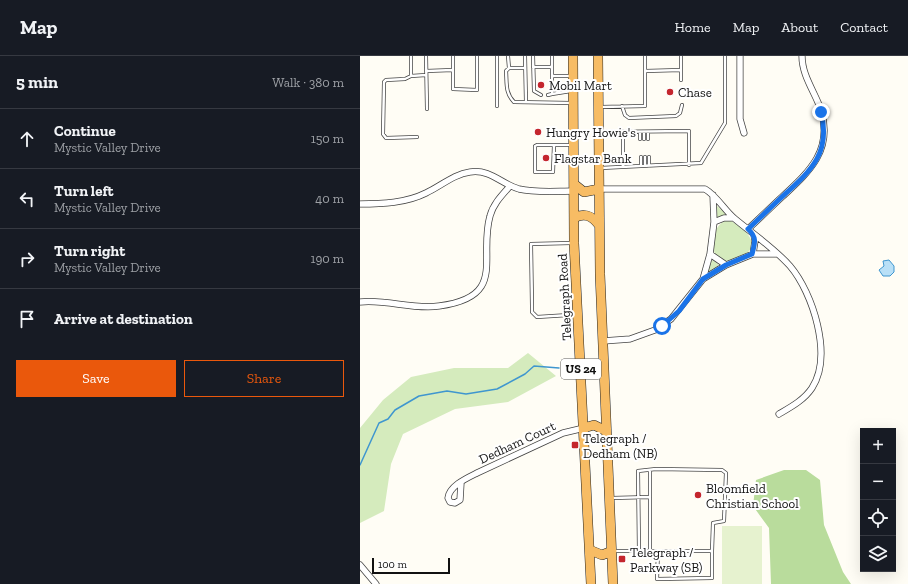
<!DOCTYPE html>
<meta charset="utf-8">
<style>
body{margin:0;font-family:"Zilla Slab",serif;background:#20242c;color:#f1f3f6}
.controls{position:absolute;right:12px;bottom:12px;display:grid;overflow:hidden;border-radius:0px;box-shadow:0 4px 16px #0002}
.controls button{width:36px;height:36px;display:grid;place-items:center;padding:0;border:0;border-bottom:1px solid #363941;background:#171b24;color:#f1f3f6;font:20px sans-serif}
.scale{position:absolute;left:12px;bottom:10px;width:78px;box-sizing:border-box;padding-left:4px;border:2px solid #111;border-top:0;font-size:11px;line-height:14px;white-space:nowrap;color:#111;-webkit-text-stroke:3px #fff;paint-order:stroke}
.stop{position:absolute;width:12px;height:12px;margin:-9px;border:3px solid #1a73e8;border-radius:50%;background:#fff}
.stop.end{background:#1a73e8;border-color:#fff;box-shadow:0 1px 4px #0008}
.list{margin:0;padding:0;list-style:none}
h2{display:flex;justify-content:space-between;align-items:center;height:52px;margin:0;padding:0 16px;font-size:17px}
h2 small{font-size:13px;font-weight:400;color:#9ea1a6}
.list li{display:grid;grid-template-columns:26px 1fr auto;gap:12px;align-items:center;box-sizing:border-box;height:60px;padding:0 16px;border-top:1px solid #363941}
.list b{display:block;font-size:15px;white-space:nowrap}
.list p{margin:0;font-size:13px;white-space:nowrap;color:#9ea1a6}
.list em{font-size:13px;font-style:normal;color:#9ea1a6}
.actions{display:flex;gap:8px;padding:12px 16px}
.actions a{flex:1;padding:9px 0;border:1px solid #ea580c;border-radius:0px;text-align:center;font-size:14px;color:#ea580c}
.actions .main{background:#ea580c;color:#fff}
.icon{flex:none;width:22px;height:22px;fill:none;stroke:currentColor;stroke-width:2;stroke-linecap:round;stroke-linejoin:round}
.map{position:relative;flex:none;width:548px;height:528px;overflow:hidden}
header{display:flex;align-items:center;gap:24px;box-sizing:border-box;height:56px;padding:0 20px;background:#171b24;border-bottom:1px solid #363941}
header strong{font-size:19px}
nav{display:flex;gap:22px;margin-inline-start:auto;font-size:14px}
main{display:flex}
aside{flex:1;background:#171b24}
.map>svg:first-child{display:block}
</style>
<header>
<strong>Map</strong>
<nav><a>Home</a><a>Map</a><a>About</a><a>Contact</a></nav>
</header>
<main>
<aside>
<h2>5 min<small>Walk · 380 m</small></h2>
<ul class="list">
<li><svg class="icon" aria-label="ahead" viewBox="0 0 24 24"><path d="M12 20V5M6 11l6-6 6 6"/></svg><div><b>Continue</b><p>Mystic Valley Drive</p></div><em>150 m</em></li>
<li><svg class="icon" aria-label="left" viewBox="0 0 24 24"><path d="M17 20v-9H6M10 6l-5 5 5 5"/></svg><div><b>Turn left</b><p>Mystic Valley Drive</p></div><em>40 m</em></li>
<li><svg class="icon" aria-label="right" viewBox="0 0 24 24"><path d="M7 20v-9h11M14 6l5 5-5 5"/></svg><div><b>Turn right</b><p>Mystic Valley Drive</p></div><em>190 m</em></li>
<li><svg class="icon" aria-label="arrive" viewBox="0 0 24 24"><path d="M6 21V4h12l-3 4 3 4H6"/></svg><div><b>Arrive at destination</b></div></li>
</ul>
<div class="actions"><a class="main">Save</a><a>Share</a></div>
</aside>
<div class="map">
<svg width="548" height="528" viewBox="0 0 548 528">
<rect width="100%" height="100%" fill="#fffdf5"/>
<path fill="#d5ebbd" d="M356,149L365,157V160L356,162L355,150Z
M369,164C385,172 406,191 379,201C375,203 370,205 364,205L355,199C351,186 354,166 369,164Z
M353,204L358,208V211L346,220L351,205Z
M168,297L196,320L148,346L95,353L43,378L31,408L24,455L0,467V372L23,344L51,321L94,312H148Z"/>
<path fill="#b9dc9c" d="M424,414H446L460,424L464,469L483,516L491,528H411L409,472L393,450L396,424Z"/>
<path fill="#e6f2cf" d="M362,470H402V528H362Z"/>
<path fill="#b9e0f7" stroke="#3f96cf" d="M529,204L534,210V216L530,220H523L519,214L524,210L523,205Z"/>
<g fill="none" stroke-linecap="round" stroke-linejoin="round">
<path stroke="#3f96cf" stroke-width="1.5" d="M0,409L19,367L28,363L35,354L59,340L87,335L106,338L137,333L165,318L174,310L199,312"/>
<defs>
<path id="service" d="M51,0V20L45,23L26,24L24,26L23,78L26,82L57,81
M66,0L67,53
M93,0V33L117,34V0
M137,0V50
M148,0L149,12L146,15C147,27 145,37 154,46L211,47
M165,0L166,46
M173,0L174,35L181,39
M192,0V38L211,35
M173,11H192
M149,12H165
M321,14V24
M66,15L93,14
M285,15L321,14V0
M51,20L66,19
M192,20H210
M188,39L192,38
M262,50L265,59L269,62L316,60L320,57L322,49
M241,51L285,50V0
M240,76L329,75V109
M263,76V111
M280,76V83
M284,76V83
M288,76V83
M194,89L193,116H175V90L177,89C188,89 200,89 211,89
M281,101V110
M285,101V110
M289,101V110
M241,112L341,107L365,67V0
M211,187L171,188L172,249V256L177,261L209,259L215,256
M290,415V495
M252,442L290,441
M255,495C287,495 320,495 352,495L353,467L364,465L366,417L362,414L296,413L278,415L279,495
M298,495L297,523L352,522V495"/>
<path id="minor" d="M380,0V63L384,77
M239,133H345C357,140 364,154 375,163C393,178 414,192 430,210C453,237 473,300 452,332C444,344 431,351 419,358
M353,139L354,166
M0,148C22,148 46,147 66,137C81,130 94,118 110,116C131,113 141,128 159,133C176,137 196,135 214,135
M388,173C400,162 411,151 423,140C450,115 473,94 461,54C455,36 442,20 442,0
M350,198L366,209
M393,198L395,185L394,179
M343,223L350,198L354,166L364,162H373
M0,246C27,243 53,254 79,250C148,241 118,202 130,160C133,148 142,139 150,130
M243,285L270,283L295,274L311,263L343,223L366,209L393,198H417
M101,427L100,444L95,447L90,446L88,442C89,430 107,422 117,417L203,377L224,372
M0,509L16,528"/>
<path id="trunk" d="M213,0L214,187L231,528
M238,0L240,218L253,528
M214,128L224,136L239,133
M214,162C225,156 232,160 239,169
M224,372L234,369L246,375
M230,494L242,499L252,495"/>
</defs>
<use href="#service" stroke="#444" stroke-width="4"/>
<use href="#minor" stroke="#444" stroke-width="7"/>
<use href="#trunk" stroke="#222" stroke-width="10"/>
<use href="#service" stroke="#fff" stroke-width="2.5"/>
<use href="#minor" stroke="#fff" stroke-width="5.5"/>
<use href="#trunk" stroke="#f7bc64" stroke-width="9"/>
</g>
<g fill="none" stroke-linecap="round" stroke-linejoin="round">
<path stroke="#1a73e8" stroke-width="5" d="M302,270L319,255L343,223L366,209L392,198C395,187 397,181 388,173C400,162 412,150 424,139C452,114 471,96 461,56"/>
</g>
<g fill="#c4262e" stroke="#fff" stroke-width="1.5">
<circle cx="181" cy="29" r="4"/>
<circle cx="310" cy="36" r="4"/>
<circle cx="178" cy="76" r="4"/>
<circle cx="186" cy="102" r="4"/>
<rect x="211" y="385" width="8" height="8" rx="2"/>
<circle cx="338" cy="439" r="4"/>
<rect x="258" y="499" width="8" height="8" rx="2"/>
</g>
<g text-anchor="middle" stroke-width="4" stroke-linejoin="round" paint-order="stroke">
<rect fill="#fff" stroke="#585858" stroke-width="1" x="201" y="303" width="40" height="20" rx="3"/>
<g font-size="12" font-weight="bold" fill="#111">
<text x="221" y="317">US 24</text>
</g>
<g font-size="13" fill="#111" stroke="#fff" text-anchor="start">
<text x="189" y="34">Mobil Mart</text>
<text x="318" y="41">Chase</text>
<text x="186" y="81">Hungry Howie's</text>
<text x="194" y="107">Flagstar Bank</text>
<text x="223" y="387">Telegraph /<tspan x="223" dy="15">Dedham (NB)</tspan></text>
<text x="346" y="437">Bloomfield<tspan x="346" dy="15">Christian School</tspan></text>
<text x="270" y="501">Telegraph /<tspan x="270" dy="15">Parkway (SB)</tspan></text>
</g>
<g font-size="13" fill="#111" stroke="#fff">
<text transform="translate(204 241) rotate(-93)" y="5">Telegraph Road</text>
<text transform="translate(157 386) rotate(-25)" y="5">Dedham Court</text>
</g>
</g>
</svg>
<div class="controls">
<button>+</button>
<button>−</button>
<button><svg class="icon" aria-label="locate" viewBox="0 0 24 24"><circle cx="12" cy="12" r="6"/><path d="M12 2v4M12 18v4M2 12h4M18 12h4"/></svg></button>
<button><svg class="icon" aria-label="layers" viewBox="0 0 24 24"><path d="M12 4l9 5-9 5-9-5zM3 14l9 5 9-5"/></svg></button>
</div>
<div class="scale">100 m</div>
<div class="stop" style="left:302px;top:270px"></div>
<div class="stop end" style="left:461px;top:56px"></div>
</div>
</main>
